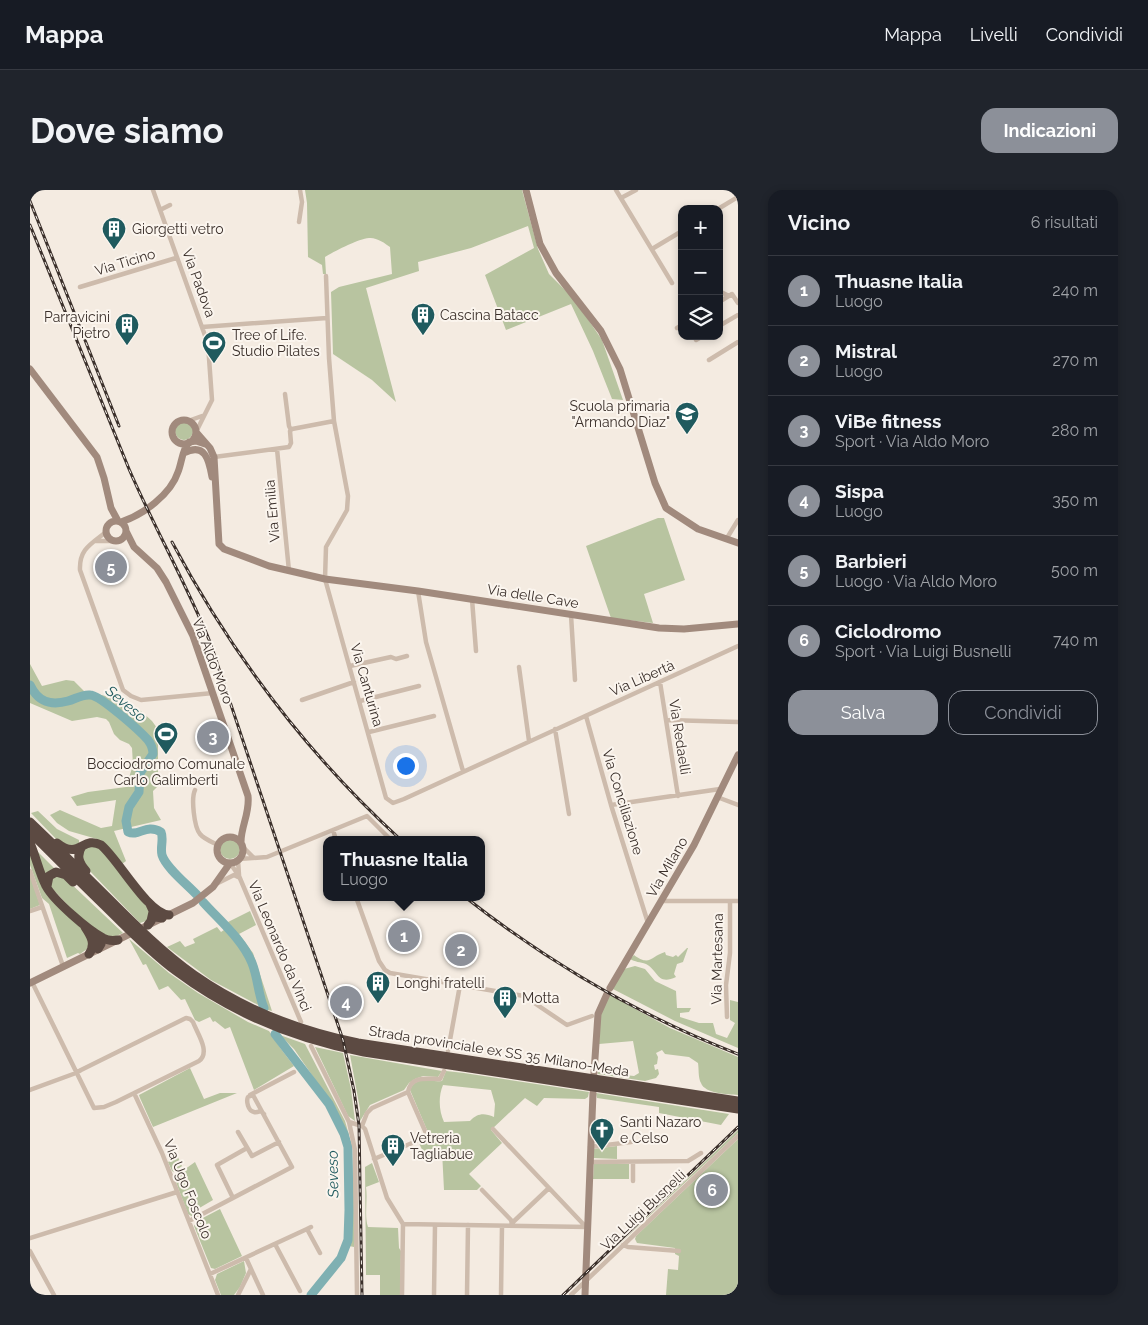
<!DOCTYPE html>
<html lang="it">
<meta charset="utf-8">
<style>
body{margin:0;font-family:Raleway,sans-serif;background:#20242c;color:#f1f3f6}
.controls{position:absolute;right:15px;top:15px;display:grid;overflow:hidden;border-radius:10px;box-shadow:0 2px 8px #0003}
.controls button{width:45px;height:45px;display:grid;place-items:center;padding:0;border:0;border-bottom:1px solid #363941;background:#171b24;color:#f1f3f6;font:25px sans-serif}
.you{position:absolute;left:375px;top:575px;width:18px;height:18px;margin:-12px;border:4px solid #fff;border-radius:50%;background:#1a73e8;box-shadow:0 0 0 8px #1a73e833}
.badge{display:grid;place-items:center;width:32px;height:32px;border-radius:50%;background:#8c9099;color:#fff;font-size:16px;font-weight:700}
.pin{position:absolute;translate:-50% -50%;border:2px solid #fff;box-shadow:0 1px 5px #0006}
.popup{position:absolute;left:293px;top:646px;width:162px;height:65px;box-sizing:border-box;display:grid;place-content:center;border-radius:10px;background:#171b24;filter:drop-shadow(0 1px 4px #0005);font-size:16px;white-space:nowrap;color:#9ea1a6}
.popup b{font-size:19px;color:#f1f3f6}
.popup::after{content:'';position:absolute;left:50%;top:100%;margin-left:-10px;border:10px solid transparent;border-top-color:#171b24}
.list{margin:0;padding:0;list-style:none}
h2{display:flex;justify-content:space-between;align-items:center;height:65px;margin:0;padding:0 20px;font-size:21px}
h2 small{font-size:16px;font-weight:400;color:#9ea1a6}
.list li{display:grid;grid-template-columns:32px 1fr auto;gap:15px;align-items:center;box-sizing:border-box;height:70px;padding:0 20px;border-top:1px solid #363941}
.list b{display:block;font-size:19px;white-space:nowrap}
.list p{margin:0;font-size:16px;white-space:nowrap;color:#9ea1a6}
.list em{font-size:16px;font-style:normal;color:#9ea1a6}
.actions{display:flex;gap:10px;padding:15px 20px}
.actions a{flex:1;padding:11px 0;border:1px solid #8c9099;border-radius:15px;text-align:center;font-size:18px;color:#8c9099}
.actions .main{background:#8c9099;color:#fff}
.icon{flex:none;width:28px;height:28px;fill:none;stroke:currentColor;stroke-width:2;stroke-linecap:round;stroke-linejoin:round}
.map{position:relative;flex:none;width:708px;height:1105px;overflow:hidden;border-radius:15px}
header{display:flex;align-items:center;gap:30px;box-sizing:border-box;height:70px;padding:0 25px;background:#171b24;border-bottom:1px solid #363941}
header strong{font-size:24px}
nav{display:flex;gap:28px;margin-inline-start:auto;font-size:18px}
.intro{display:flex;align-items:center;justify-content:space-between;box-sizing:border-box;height:120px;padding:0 30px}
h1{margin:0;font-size:35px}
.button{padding:12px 22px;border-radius:15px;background:#8c9099;color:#fff;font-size:18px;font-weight:700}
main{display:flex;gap:30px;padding:0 30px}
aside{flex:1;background:#171b24;border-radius:15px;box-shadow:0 2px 8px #0003}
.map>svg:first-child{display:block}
</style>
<header>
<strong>Mappa</strong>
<nav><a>Mappa</a><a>Livelli</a><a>Condividi</a></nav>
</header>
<div class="intro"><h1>Dove siamo</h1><a class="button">Indicazioni</a></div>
<main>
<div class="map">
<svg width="708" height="1105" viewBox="0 0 708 1105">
<rect width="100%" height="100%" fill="#f4ebe1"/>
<path fill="#b8c4a0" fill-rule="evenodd" d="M275,0H492L508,59L519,84L545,110L572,150L593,210L582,209L563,161L541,114L476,140L455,85L504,58L498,36L441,58L388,72L389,81L336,98L366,212L342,190L303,164L301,102L309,97L362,84L360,57C355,53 346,47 339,48C328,49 305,61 295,67L296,84H293L292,75L278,67L277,13Z
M145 241a9 9 0 1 1 18 0a9 9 0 1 1-18 0Z
M628,328H634L655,390L614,404L623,433L581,428L556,356Z
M0,474L12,496L36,490L44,491L54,501L80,507L111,521L122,531L132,545L128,549V596L123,601L124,618L131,630L84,641L96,671L92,674L67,649L39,641L27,633L20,625L30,620L71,638L82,636L86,610L47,616L41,607L58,602L96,597L103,575L102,558L99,554L90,550L84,544L79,532L76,529L67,527L42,531L0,513Z
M8,621L27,639L49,650V654L46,657L29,652L1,623Z
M190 659a10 10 0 1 1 20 0a10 10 0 1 1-20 0Z
M58,656L69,657L118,718L120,725L116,731L110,733L55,676C52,667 50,663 58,656Z
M0,659L12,695L50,736L60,750L57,759L50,764L48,763L37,768L19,714L12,708L0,675Z
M7,661L25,679L15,687Z
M0,685L10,715L0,719Z
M22,685L35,688L93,743C88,745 84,748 78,746C61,742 32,709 20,696Z
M220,721L226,735L209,744L223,763L242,821L238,820L235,813L219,762L196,733Z
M187,737L191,742L194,740L198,742L214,761L220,775L230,816L181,790L137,757L150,751L155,757L165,753L163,749Z
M99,749L139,783L168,803L218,832L239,841L251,859L264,876L224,900L200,837L195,839L185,831L183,832L180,827L169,832L165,830L155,809L151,810L138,796L129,800L116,774L113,775Z
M657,758H658L653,772L647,774L644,784L646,787C627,796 628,780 616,774C610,772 605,772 600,769L604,765C620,777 621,766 635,762L636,765L643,767L646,765L648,767Z
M605,776L615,779L625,791L646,801L647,818H661L659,822L650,823V827L669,833H683L686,844L697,848L705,833L700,830V810L708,812V858L645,831L581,798L594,779Z
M578,804L640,838L708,867V905C698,904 675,904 671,893C668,888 669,879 668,873L659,867L635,864L632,860L626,863L628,867L627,874L624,875L625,880L628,879L629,884L626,888L615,891L568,884V882L604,886L609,883L603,851L569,854L570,823Z
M250,845L275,854L315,931L319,945L318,946L299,912L284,888L264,859Z
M285,857L313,863L321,899L325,931L318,926Z
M320,865L412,881L408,887L393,886L385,889L379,893L374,900L340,915L330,931V919Z
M160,878L174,909L190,903H207L123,937L110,908L109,905Z
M416,881L434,883L559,902L558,907L555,909L514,908L507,916L495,908L461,940L472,953L439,984L451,996L447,1000H414L412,961L396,968L389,953L400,947L380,900C386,885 401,893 412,891ZM413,895L461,900L465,914L464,927C454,923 448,923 440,931L414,932C409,921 408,907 413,895Z
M566,903L699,924L691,935L629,923V917L567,908Z
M708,940V943L583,1060Z
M708,949V1105H636L638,1079L648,1080L649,1066L645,1064V1058L607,1053L605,1049L606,1046Z
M587,956V969L563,968L562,959Z
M147,965L152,976L144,982L142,981L138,972L142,970L141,968Z
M323,966L324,974V1057L319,1056L321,1043Z
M165,972L183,1010L166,1020L168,1024L163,1027L158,1024L144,987Z
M342,973L349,992L336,997C338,1010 334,1025 338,1037L368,1038L369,1058L371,1061L370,1105H350V1085H336L335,977Z
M564,974H599V989H563Z
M190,1019L212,1066L185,1079L181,1078L164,1036L167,1031Z
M214,1071L216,1083L210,1097L204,1105H191L185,1090L187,1084Z"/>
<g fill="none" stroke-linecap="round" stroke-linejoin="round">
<path stroke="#7fb0b2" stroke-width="9" d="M0,495C8,512 20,516 38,511C45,509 53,504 60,505C70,505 110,541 118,550C121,554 123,560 123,564L110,583L109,602L99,617L96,631L98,642C109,647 116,633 131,642C134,649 130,657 132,665C136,678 158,695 168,706
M173,712C190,731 212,749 222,773C228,788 228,804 234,818
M245,844L299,914L314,944L318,957L319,1020L318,1050L311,1068L281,1105"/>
<path stroke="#cdbbac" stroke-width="4.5" d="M123,0L178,154L182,210L166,242
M586,0L642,93
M591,8L606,0
M688,19L708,7
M130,20L140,15
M269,32L272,12L270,0
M622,59L652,41
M296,86L299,168L304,231L318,306L317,320L296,357L295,389L356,608L363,613L374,609L708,456
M50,97L146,68
M689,101L699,106
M689,112L702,104L708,113
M689,136L708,125
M172,137L297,128
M647,138L652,135
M666,150L673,146
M679,170L708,152
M255,204L259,236L261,240
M158,231L172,226
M247,259L259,381
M184,267L259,257L261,253L260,241L262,239L304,231
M76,342C61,354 49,359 50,380L93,500L101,506L111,510L183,503
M697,348L708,330
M65,351H82
M388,401L396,452L433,581
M442,409L446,461
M541,425L545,490
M320,476L361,467L366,469L377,466
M489,477L499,551
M630,492L648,606
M272,510L324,492
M330,511L389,496
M556,526L581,615L618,733
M636,530L708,532
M525,539L539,624
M339,542L404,526
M165,600C161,608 164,637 170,644C174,649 182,652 188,655
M687,607L708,615
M581,615L690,599
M303,640L306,650
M213,657L223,667
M209,669L237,667L337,626L361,650
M208,670L209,685
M200,673L209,686L271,832
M0,681L33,776
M188,693L204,685L208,687
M326,707L349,771L355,780L360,783L494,806L537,835L562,826
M631,711H708
M0,721L12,717
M697,827L696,795L700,763V711
M281,856L319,932L325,960L327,1105
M418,861L430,795
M0,900L46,883L51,880L156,828L160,829L163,832C167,843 181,862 169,871L86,912L74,917L64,918L2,792
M378,902C381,885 397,889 410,889L414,881
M104,903L132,963L188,1105
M220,905L264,882
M319,932L332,936L335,939L357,1008L373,1034
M332,936L337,923L342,918L378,902L396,943L394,948L344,969
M463,939L556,1037
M208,942L222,966L249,952
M560,957L601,952
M560,972L658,971L671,963
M603,972V991
M452,1000L481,1030L482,1034
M203,1008L187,975L217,958
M159,1031L262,977L223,905L218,907C216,911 218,921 224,922C226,923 228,922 231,921L234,924
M482,1033L519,998
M373,1034L558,1037
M281,1037L277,1039L290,1063
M0,1048L147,1002
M245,1054L270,1101
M593,1055L598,1057L649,1061
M0,1061L24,1105
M216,1068L233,1105
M180,1084L277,1039
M208,1105L221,1079
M372,1105L373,1034
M404,1105L405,1035
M437,1105L438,1035
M471,1105L472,1036
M541,1105L708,946"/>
<path stroke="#a18a7d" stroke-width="7" d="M496,0L510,54L526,83L571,141L590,179L625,293L636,318L668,339L708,353
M0,179L67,267L74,288L81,318L88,331
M142 242a12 12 0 1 1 24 0a12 12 0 1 1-24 0Z
M166,242L180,258L184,267L189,354L194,359L239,376L295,389L388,401L629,438L654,439L708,434
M154,263C175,252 179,270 182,287
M76 341a10 10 0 1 1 20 0a10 10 0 1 1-20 0Z
M91,332C113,325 141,304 148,282C152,272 152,260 159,252L166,251L175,254
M96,341L104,357L127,378L136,392L163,446L218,606C220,623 211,636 211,652
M187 660a13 13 0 1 1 26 0a13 13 0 1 1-26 0Z
M0,793L163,713L183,697L200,673
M580,798L664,655L708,565
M564,883L568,824L577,804
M555,1105L563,903"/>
<path stroke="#5c4a42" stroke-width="9" d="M0,632C26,657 53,683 79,709C106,736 133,763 164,785C214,820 269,841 328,853L708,911
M0,642C27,669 54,696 82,723C102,743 123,764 146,781C202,823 266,849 334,862L708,919
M0,653C6,667 9,682 16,696C24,711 58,740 73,748C78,751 82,751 88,750
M27,653C50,671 52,645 71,655C89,670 117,723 139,725
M52,656C46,666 49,673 56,681
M17,696L19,686L26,682L36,685L43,692
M120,714L126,727L132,728
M118,735L121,731L123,722
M55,737C61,746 66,754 59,764
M68,745L71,754L68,759"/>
<defs>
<path id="rail" d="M0,11L89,236
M0,35L99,279C124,337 156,393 180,452L313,850L324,901L329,935L332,1105
M142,352C201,463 278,565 371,650
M435,707C518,772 610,826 708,864
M533,1105L708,937"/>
</defs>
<use href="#rail" stroke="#3b302b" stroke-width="3"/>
<use href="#rail" stroke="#fbf5ee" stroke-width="1" stroke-dasharray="4" stroke-linecap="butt"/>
</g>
<defs>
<symbol id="building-pin" viewBox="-11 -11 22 30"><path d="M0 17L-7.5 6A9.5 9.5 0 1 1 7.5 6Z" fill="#1f5a5e" stroke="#fbf5ee"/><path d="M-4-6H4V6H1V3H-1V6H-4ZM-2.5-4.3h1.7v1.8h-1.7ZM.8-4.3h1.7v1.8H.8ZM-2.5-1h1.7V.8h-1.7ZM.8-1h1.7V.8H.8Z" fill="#fff"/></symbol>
<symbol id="stadium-pin" viewBox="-11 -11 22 30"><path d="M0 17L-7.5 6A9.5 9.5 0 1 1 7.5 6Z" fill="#1f5a5e" stroke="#fbf5ee"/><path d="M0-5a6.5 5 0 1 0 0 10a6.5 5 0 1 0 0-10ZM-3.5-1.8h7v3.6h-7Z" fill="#fff"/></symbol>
<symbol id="school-pin" viewBox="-11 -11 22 30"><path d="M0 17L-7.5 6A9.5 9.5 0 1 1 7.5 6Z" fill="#1f5a5e" stroke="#fbf5ee"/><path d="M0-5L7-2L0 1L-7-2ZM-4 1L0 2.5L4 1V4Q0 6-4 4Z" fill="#fff"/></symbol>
<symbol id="church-pin" viewBox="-11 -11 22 30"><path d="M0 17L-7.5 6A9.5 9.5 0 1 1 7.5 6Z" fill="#1f5a5e" stroke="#fbf5ee"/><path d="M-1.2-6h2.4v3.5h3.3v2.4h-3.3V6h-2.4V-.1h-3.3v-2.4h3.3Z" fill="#fff"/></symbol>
</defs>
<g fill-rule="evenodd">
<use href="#building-pin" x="70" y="25" width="28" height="38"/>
<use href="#building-pin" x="379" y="111" width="28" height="38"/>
<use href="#building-pin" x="83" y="121" width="28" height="38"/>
<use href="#stadium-pin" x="170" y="139" width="28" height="38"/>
<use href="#school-pin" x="643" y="210" width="28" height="38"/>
<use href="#stadium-pin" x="122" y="530" width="28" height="38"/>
<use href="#building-pin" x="334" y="779" width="28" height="38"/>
<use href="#building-pin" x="461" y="794" width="28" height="38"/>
<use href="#church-pin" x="558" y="926" width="28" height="38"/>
<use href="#building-pin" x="349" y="942" width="28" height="38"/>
</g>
<g text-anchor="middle" stroke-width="4" stroke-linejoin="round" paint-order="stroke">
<g font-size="14" fill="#3b302b" stroke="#fbf5ee" text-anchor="start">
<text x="102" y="44">Giorgetti vetro</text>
<text x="410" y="130">Cascina Batacc</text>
<text x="80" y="132" text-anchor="end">Parravicini<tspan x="80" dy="16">Pietro</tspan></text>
<text x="202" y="150">Tree of Life.<tspan x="202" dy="16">Studio Pilates</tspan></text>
<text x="640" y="221" text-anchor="end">Scuola primaria<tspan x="640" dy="16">"Armando Diaz"</tspan></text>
<text x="136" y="579" text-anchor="middle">Bocciodromo Comunale<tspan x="136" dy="16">Carlo Galimberti</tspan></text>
<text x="366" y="798">Longhi fratelli</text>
<text x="492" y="813">Motta</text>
<text x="590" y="937">Santi Nazaro<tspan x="590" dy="16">e Celso</tspan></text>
<text x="380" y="953">Vetreria<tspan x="380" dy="16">Tagliabue</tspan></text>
</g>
<g font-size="14" fill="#3b302b" stroke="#fbf5ee">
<text transform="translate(95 72) rotate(-17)" y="5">Via Ticino</text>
<text transform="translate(169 93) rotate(70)" y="5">Via Padova</text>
<text transform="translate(242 321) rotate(-95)" y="5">Via Emilia</text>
<text transform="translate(503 406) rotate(9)" y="5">Via delle Cave</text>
<text transform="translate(183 471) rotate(69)" y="5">Via Aldo Moro</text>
<text transform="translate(612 488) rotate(-24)" y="5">Via Libertà</text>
<text transform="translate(337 495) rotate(74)" y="5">Via Canturina</text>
<text transform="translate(650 547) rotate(81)" y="5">Via Redaelli</text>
<text transform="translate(593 612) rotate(73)" y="5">Via Conciliazione</text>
<text transform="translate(637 677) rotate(-60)" y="5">Via Milano</text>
<text transform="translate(250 756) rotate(67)" y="5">Via Leonardo da Vinci</text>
<text transform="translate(687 769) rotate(-89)" y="5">Via Martesana</text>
<text transform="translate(469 861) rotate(9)" y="5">Strada provinciale ex SS 35 Milano-Meda</text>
<text transform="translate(158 999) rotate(68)" y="5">Via Ugo Foscolo</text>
<text transform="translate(613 1020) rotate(-43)" y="5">Via Luigi Busnelli</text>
</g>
<g font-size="15" font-style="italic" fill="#1f5a5e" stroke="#fbf5ee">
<text transform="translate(96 514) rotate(40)" y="5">Seveso</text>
<text transform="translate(303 984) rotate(-91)" y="5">Seveso</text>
</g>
</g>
</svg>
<div class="controls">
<button>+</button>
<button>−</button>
<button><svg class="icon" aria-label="layers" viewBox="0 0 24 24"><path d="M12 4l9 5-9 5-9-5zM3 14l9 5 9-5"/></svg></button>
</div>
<div class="you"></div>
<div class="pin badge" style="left:374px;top:746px">1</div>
<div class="popup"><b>Thuasne Italia</b>Luogo</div>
<div class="pin badge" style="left:431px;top:760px">2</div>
<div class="pin badge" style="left:183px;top:547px">3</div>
<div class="pin badge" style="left:316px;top:812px">4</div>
<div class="pin badge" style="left:81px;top:377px">5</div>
<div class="pin badge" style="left:682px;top:1000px">6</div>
</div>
<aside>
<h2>Vicino<small>6 risultati</small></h2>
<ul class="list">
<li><span class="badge">1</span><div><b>Thuasne Italia</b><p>Luogo</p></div><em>240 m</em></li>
<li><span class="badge">2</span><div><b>Mistral</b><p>Luogo</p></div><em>270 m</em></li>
<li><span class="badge">3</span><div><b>ViBe fitness</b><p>Sport · Via Aldo Moro</p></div><em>280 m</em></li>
<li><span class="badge">4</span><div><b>Sispa</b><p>Luogo</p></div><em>350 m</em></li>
<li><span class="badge">5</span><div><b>Barbieri</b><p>Luogo · Via Aldo Moro</p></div><em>500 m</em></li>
<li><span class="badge">6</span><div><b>Ciclodromo</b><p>Sport · Via Luigi Busnelli</p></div><em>740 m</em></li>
</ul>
<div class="actions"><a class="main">Salva</a><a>Condividi</a></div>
</aside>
</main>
